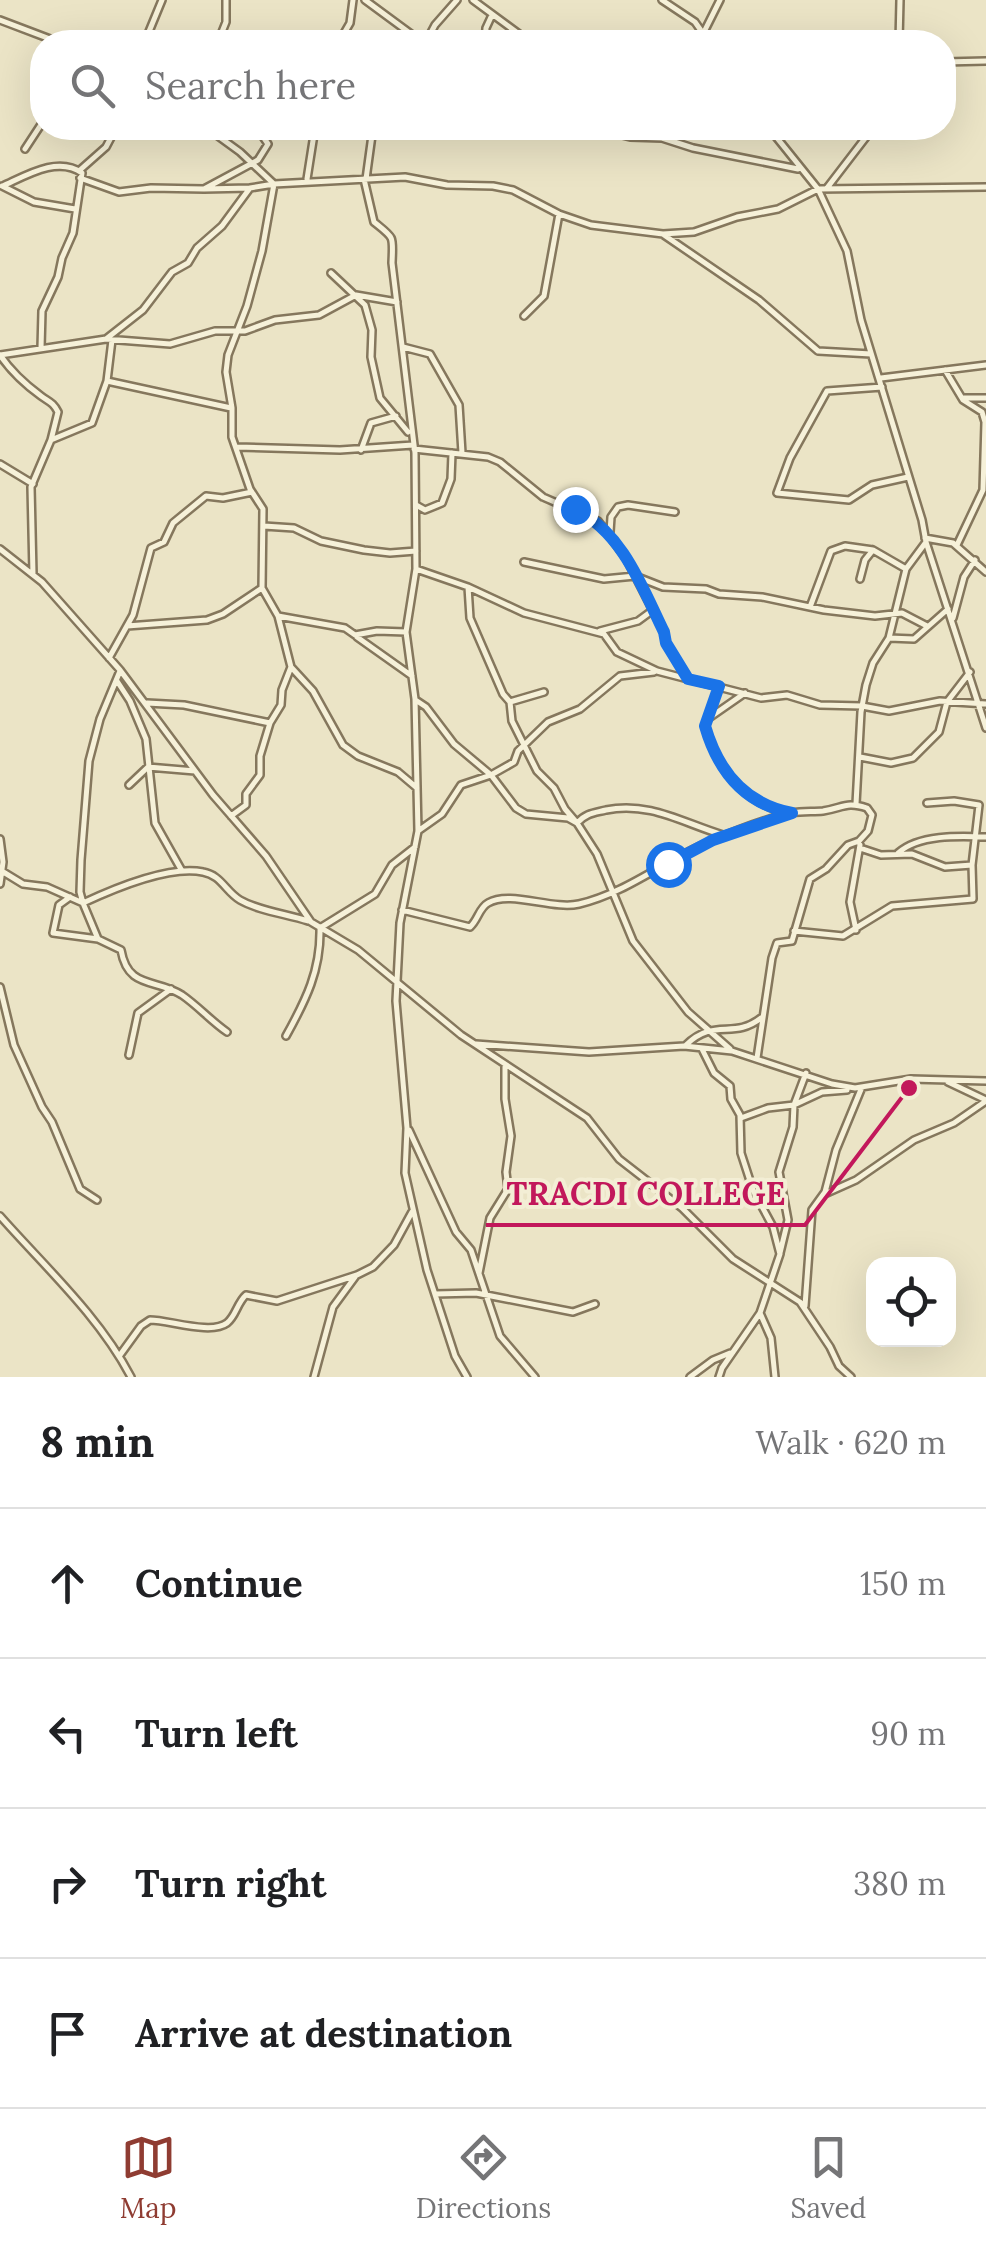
<!DOCTYPE html>
<meta charset="utf-8">
<style>
body{margin:0;font-family:Lora,serif;background:#f2f2f2;color:#202124}
.controls{position:absolute;right:30px;bottom:30px;display:grid;overflow:hidden;border-radius:20px;box-shadow:0 10px 40px #0002}
.controls button{width:90px;height:90px;display:grid;place-items:center;padding:0;border:0;border-bottom:2px solid #e0e0e0;background:#fff;color:#202124;font:50px sans-serif}
.stop{position:absolute;width:30px;height:30px;margin:-22px;border:8px solid #1a73e8;border-radius:50%;background:#fff}
.stop.end{background:#1a73e8;border-color:#fff;box-shadow:0 2px 10px #0008}
.list{margin:0;padding:0;list-style:none}
h2{display:flex;justify-content:space-between;align-items:center;height:130px;margin:0;padding:0 40px;font-size:42px}
h2 small{font-size:32px;font-weight:400;color:#757577}
.list li{display:grid;grid-template-columns:65px 1fr auto;gap:30px;align-items:center;box-sizing:border-box;height:150px;padding:0 40px;border-top:2px solid #e0e0e0}
.list b{display:block;font-size:38px;white-space:nowrap}
.list em{font-size:32px;font-style:normal;color:#757577}
.icon{flex:none;width:55px;height:55px;fill:none;stroke:currentColor;stroke-width:2;stroke-linecap:round;stroke-linejoin:round}
.map{position:relative;flex:none;width:986px;height:1377px;overflow:hidden}
.search{position:absolute;background:#fff;box-shadow:0 10px 40px #0002;left:30px;right:30px;top:30px;height:110px;display:flex;align-items:center;gap:25px;box-sizing:border-box;padding:0 35px;border-radius:40px;color:#757577;font-size:38px}
.sheet{height:730px;background:#fff}
nav{display:flex;justify-content:space-around;align-items:center;box-sizing:border-box;height:140px;border-top:2px solid #e0e0e0;background:#fff;font-size:28px;color:#757577}
nav a{display:grid;justify-items:center;gap:5px}
nav .on{color:#8f3c32}
.map>svg:first-child{display:block}
</style>
<div class="map">
<svg width="986" height="1377" viewBox="0 0 986 1377">
<rect width="100%" height="100%" fill="#ebe4c6"/>
<g fill="none" stroke-linecap="round" stroke-linejoin="round">
<defs>
<path id="minor" d="M365,0L422,42
M473,0L530,42
M662,0L695,22L709,42
M0,20L58,42
M704,32L720,0
M148,34L162,0
M708,40L729,42
M137,42L148,34L182,37L197,42
M218,42L226,22V0
M339,42L350,23L353,0
M426,42L435,25L457,0
M485,42L486,28L492,15
M899,42L900,0
M944,62L986,61
M207,128L240,152L274,184L405,177L447,185L493,186L513,190L559,214L591,225L663,234L694,232L737,217L778,209L818,189L986,187
M594,128L630,137L662,138L693,148L798,169
M769,128L818,189L847,251L861,320L922,520L926,542L986,728
M25,149L42,123
M80,170L106,147L116,128
M80,178L119,192L151,188L204,189L258,160L268,144L257,128
M307,179L315,128
M364,179L374,222C395,239 393,235 392,263L415,453L416,569L468,587L524,613L604,634L617,652L657,671L761,698L787,695L820,705L862,706L889,711L940,701L986,704
M366,179L373,128
M2,186L34,202L75,209
M3,186C27,175 58,156 82,173L73,233L62,258L58,277L42,311L41,348
M827,188L873,128
M204,189L250,188
M664,235L759,300L818,351L871,354
M331,273L365,305L372,330L371,357L380,398L408,432
M524,316L544,296L559,214
M106,339L143,310L172,272L188,263L197,248L222,226L250,188L274,184L262,251L247,306L228,355L226,372L232,408V437L250,489L263,509L262,588L223,614L207,620L127,626
M403,347L430,354L459,405L462,453
M0,355L106,339L170,344L215,331H245L275,320L319,315L356,295L397,302
M0,355C10,370 26,385 41,396C49,402 53,402 58,412L51,440L31,487L33,574
M945,370L963,400L982,412L985,422L983,490L957,545
M881,378L986,365
M107,381L231,408
M882,387L827,391L790,458L777,493L849,500L872,485L908,477
M964,398H986
M51,440L92,423L107,381L112,340
M237,447L340,450L413,445
M414,449L488,457L500,462L543,497L598,521L626,558L664,632L666,643L688,679
M361,450L371,423L396,416
M0,464L33,484
M416,505L425,510L442,503L451,479L452,453
M264,526L294,528L321,541L364,550L390,553L416,551
M610,532L611,517L618,507L628,505L675,512
M925,538L953,543L986,572
M0,549L42,582L120,670L213,795L266,856L311,922L358,950L461,1035L587,1118L619,1159L682,1208L733,1259L800,1302L830,1347L839,1366L851,1377
M524,562L604,579L635,576L663,587L706,589L719,594L762,597L824,610L875,616L902,613L927,626
M416,569L406,632L415,699L418,831L400,923L396,1001L407,1128L405,1173L427,1270L455,1356L467,1377
M860,579L865,560L873,550L906,569
M468,587L470,618L503,694L510,702L512,721L537,771L554,788L565,809L577,823C586,813 594,813 606,810C649,801 683,823 723,835
M262,588L278,616L291,667L282,690L281,705L270,723
M810,607L831,551L845,546L873,550
M278,616L345,628L355,635L377,631L406,632
M953,618L964,577L975,560
M600,631L638,621L653,610
M357,637L412,676
M889,638L914,639L948,609
M109,658L133,615L151,548L164,542L173,523L206,496L223,498L252,492
M291,667L313,691L343,745L358,756L398,772L417,788
M120,671L100,719L89,761L81,860L80,892L83,903C113,889 169,865 203,872C221,875 226,892 240,900C259,911 287,914 308,921
M117,681L130,701L146,739L155,823L182,871
M719,686L705,726C717,770 744,804 789,813
M417,701L426,707L454,744L491,775L516,808L526,814L568,818L577,823L597,854L633,941L688,1012L730,1049
M510,702L544,692
M147,703L184,705L270,723L260,756V775L246,794V805L231,816
M709,718L745,693
M860,757L891,763L913,758L939,732L947,702L970,672
M129,785L148,767L195,771
M856,804L861,712L866,685L873,663L889,638L906,569L926,542
M418,831L442,814L461,785L491,775L514,762L518,751L548,722L580,709L620,676L654,672
M0,839L3,862L0,884
M860,848L881,855L912,854L945,867L972,865
M898,853C919,834 960,836 986,837
M0,870L23,884L47,887L83,903L98,939L121,950C128,990 156,978 182,995C198,1006 211,1021 227,1032
M70,897L59,905L53,933L98,939
M402,910L470,927C478,920 479,908 488,903C510,890 552,910 579,904C629,892 666,859 712,841C737,830 765,819 792,813C802,811 813,812 823,811C843,808 846,801 867,808L872,815L868,831L859,841L848,845L826,869L810,879L792,941L777,943L772,958L757,1058
M856,930L850,902L860,845
M794,931L843,936L892,906L973,899L972,865L979,805L954,801L927,803
M0,987L14,1045L42,1107L52,1122L80,1189L97,1200
M286,1036C306,1000 321,970 320,928L375,894L392,865L415,847
M476,1044L589,1052L684,1046L732,1051L832,1084L855,1088L911,1079L986,1081
M686,1045C715,1017 733,1040 761,1018
M702,1049L714,1073L730,1086L731,1099L740,1115L741,1153L753,1190L773,1227L780,1254L760,1313L722,1368L719,1377
M129,1055L138,1013L171,989
M948,1082L986,1100
M741,1118L768,1108L794,1105L822,1092L847,1090
M409,1130L456,1232L471,1250L500,1336L535,1377
M827,1193L856,1180L914,1140L954,1123L986,1101
M0,1216C45,1267 99,1316 131,1377
M780,1253L788,1220L779,1172L793,1127L794,1105L806,1073
M479,1273L490,1218L508,1189L506,1172L511,1136L505,1099V1067
M435,1294L476,1293L573,1312L595,1304
M805,1306L812,1210L825,1192L836,1150L862,1087
M760,1313L771,1338L775,1377
M120,1355L141,1326L150,1320C169,1320 211,1335 227,1323C236,1316 237,1303 246,1295L277,1301L357,1275L373,1267L394,1245L412,1212
M314,1377L333,1307L355,1277
M690,1377L713,1360L730,1353"/>
</defs>
<use href="#minor" stroke="#85775d" stroke-width="10"/>
<use href="#minor" stroke="#f6f1d9" stroke-width="5"/>
</g>
<g fill="none" stroke-linecap="round" stroke-linejoin="round">
<path stroke="#1a73e8" stroke-width="12" d="M575,509C623,533 642,587 664,632L666,643L688,679L719,686L705,726C718,771 745,804 792,813L713,840L668,864"/>
</g>
<path fill="none" stroke="#c2185b" stroke-width="4" d="M909 1088L805 1225H486"/>
<circle fill="#c2185b" stroke="#f3eed5" stroke-width="4" cx="909" cy="1088" r="10"/>
<g font-size="32" text-anchor="middle" font-weight="bold" fill="#c2185b" stroke="#f3eed5" stroke-width="8" stroke-linejoin="round" paint-order="stroke">
<text x="646" y="1205">TRACDI COLLEGE</text>
</g>
</svg>
<div class="controls">
<button><svg class="icon" aria-label="locate" viewBox="0 0 24 24"><circle cx="12" cy="12" r="6"/><path d="M12 2v4M12 18v4M2 12h4M18 12h4"/></svg></button>
</div>
<div class="stop" style="left:668px;top:864px"></div>
<div class="stop end" style="left:575px;top:509px"></div>
<div class="search"><svg class="icon" aria-label="search" viewBox="0 0 24 24"><circle cx="10" cy="10" r="6"/><path d="M15 15l6 6"/></svg>Search here</div>
</div>
<section class="sheet">
<h2>8 min<small>Walk · 620 m</small></h2>
<ul class="list">
<li><svg class="icon" aria-label="ahead" viewBox="0 0 24 24"><path d="M12 20V5M6 11l6-6 6 6"/></svg><div><b>Continue</b></div><em>150 m</em></li>
<li><svg class="icon" aria-label="left" viewBox="0 0 24 24"><path d="M17 20v-9H6M10 6l-5 5 5 5"/></svg><div><b>Turn left</b></div><em>90 m</em></li>
<li><svg class="icon" aria-label="right" viewBox="0 0 24 24"><path d="M7 20v-9h11M14 6l5 5-5 5"/></svg><div><b>Turn right</b></div><em>380 m</em></li>
<li><svg class="icon" aria-label="arrive" viewBox="0 0 24 24"><path d="M6 21V4h12l-3 4 3 4H6"/></svg><div><b>Arrive at destination</b></div></li>
</ul>
</section>
<nav>
<a class="on"><svg class="icon" aria-label="map" viewBox="0 0 24 24"><path d="M3 6l6-2 6 2 6-2v14l-6 2-6-2-6 2zM9 4v14M15 6v14"/></svg>Map</a>
<a><svg class="icon" aria-label="directions" viewBox="0 0 24 24"><path d="M12 3l9 9-9 9-9-9zM9 14v-3h6M13 9l2 2-2 2"/></svg>Directions</a>
<a><svg class="icon" aria-label="saved" viewBox="0 0 24 24"><path d="M7 4h10v16l-5-4-5 4z"/></svg>Saved</a>
</nav>
